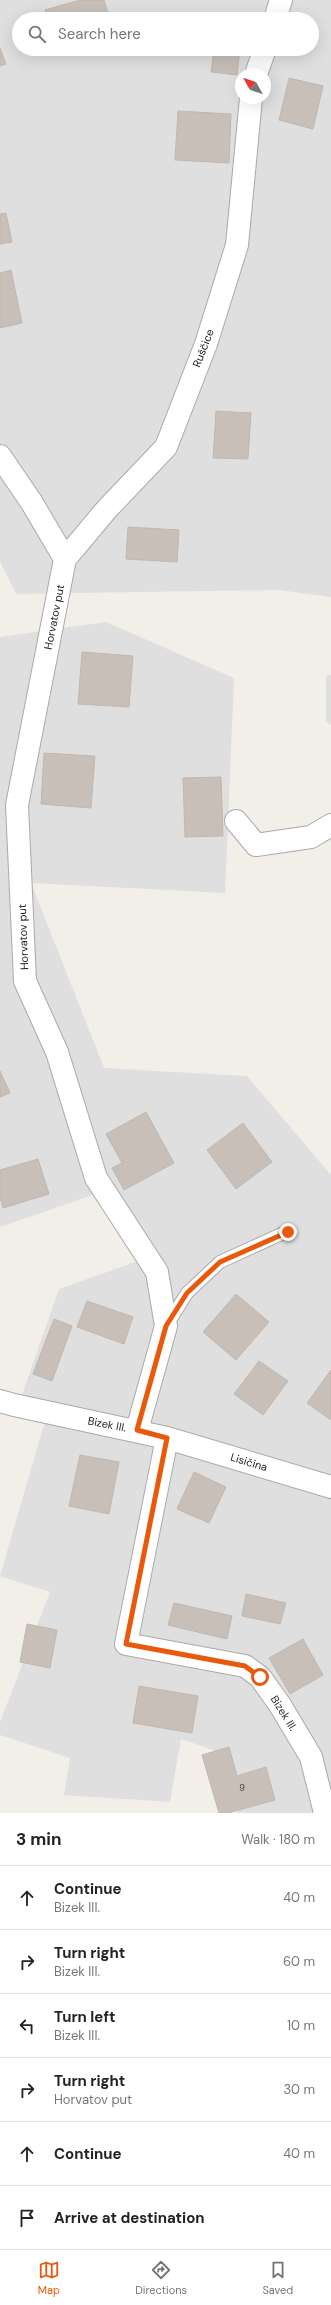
<!DOCTYPE html>
<meta charset="utf-8">
<style>
body{margin:0;font-family:"DM Sans",sans-serif;background:#f6f6f6;color:#222}
.compass{position:absolute;left:235px;top:68px;width:36px;height:36px;border-radius:50%;background:#fff;box-shadow:0 4px 16px #0002;rotate:310deg}
.stop{position:absolute;width:12px;height:12px;margin:-9px;border:3px solid #ea580c;border-radius:50%;background:#fff}
.stop.end{background:#ea580c;border-color:#fff;box-shadow:0 1px 4px #0008}
.list{margin:0;padding:0;list-style:none}
h2{display:flex;justify-content:space-between;align-items:center;height:52px;margin:0;padding:0 16px;font-size:17px}
h2 small{font-size:13px;font-weight:400;color:#767676}
.list li{display:grid;grid-template-columns:26px 1fr auto;gap:12px;align-items:center;box-sizing:border-box;height:64px;padding:0 16px;border-top:1px solid #e0e0e0}
.list b{display:block;font-size:15px;white-space:nowrap}
.list p{margin:0;font-size:13px;white-space:nowrap;color:#767676}
.list em{font-size:13px;font-style:normal;color:#767676}
.icon{flex:none;width:22px;height:22px;fill:none;stroke:currentColor;stroke-width:2;stroke-linecap:round;stroke-linejoin:round}
.map{position:relative;flex:none;width:331px;height:1813px;overflow:hidden}
.search{position:absolute;background:#fff;box-shadow:0 4px 16px #0002;left:12px;right:12px;top:12px;height:44px;display:flex;align-items:center;gap:10px;box-sizing:border-box;padding:0 14px;border-radius:22px;color:#767676;font-size:15px}
.sheet{height:436px;background:#fff}
nav{display:flex;justify-content:space-around;align-items:center;box-sizing:border-box;height:56px;border-top:1px solid #e0e0e0;background:#fff;font-size:11px;color:#767676}
nav a{display:grid;justify-items:center;gap:2px}
nav .on{color:#ea580c}
.map>svg:first-child{display:block}
</style>
<div class="map">
<svg width="331" height="1813" viewBox="0 0 331 1813">
<rect width="100%" height="100%" fill="#f2efe9"/>
<path fill="#e0dfdf" fill-rule="evenodd" d="M0,0H331V597L279,590L16,594L0,562ZM19,19H312V49H19ZM241,74H265V98H241Z
M106,622L234,678L225,893L31,883L104,1068L247,1076L331,1175V1804L325,1813H237L223,1758L213,1750L181,1739L170,1802L64,1795L70,1758L0,1735V1722L50,1592L0,1576L50,1404L22,1395L59,1289L155,1255L112,1186L90,1196L0,1227V637Z
M331,675V725L326,722V676Z"/>
<path fill="#c7bfb8" stroke="#c4b6ab" d="M80,0H104L110,19H48L45,10Z
M0,48L6,64L0,66Z
M214,49H240L237,75L211,72Z
M289,78L323,86L313,129L279,120Z
M178,111L231,114L229,163L175,160Z
M6,213L12,242L0,244V214Z
M11,270L22,323L0,328V273Z
M216,411L251,413L248,459L213,458Z
M128,527L179,530L177,562L126,559Z
M82,652L133,656L129,707L78,704Z
M44,753L95,756L91,808L41,804Z
M221,777L223,836L185,837L183,778Z
M0,1071L10,1093L0,1097Z
M146,1112L174,1163L124,1190L112,1168L122,1163L106,1134Z
M243,1123L272,1162L236,1189L207,1150Z
M38,1159L49,1194L3,1208L0,1197V1170Z
M236,1294L269,1322L236,1360L203,1332Z
M87,1301L133,1317L124,1344L77,1327Z
M54,1319L72,1326L52,1381L33,1374Z
M259,1361L288,1381L263,1415L234,1394Z
M331,1370V1420L307,1403Z
M80,1455L119,1462L109,1514L69,1506Z
M194,1472L226,1487L209,1523L177,1509Z
M246,1594L286,1603L280,1624L242,1616Z
M174,1603L232,1616L227,1639L168,1625Z
M27,1624L57,1630L50,1668L20,1662Z
M303,1639L323,1675L290,1694L269,1658Z
M139,1686L198,1696L192,1733L133,1723Z
M229,1747L237,1776L266,1767L275,1800L228,1813H219L202,1755Z"/>
<g fill="none" stroke-linecap="round" stroke-linejoin="round">
<defs>
<path id="service" d="M167,1325L187,1293L220,1262L288,1231"/>
<path id="minor" d="M275,19L281,0
M256,74L265,49
M0,456L32,503L65,559L17,805L25,981L57,1052L96,1178L157,1272L166,1326L137,1430
M65,559L107,509L166,447L206,344L237,245L251,98
M236,821L256,845L311,837L331,825
M0,1401L14,1405L167,1438L126,1644L245,1666L260,1677L280,1705L311,1757L325,1813
M167,1438L331,1487"/>
</defs>
<use href="#service" stroke="#a9a9a9" stroke-width="14"/>
<use href="#minor" stroke="#a9a9a9" stroke-width="24"/>
<use href="#service" stroke="#fff" stroke-width="12"/>
<use href="#minor" stroke="#fff" stroke-width="22"/>
</g>
<g fill="none" stroke-linecap="round" stroke-linejoin="round">
<path stroke="#ea580c" stroke-width="5" d="M260,1677L245,1666L126,1644L167,1438L137,1430L166,1326L187,1293L220,1262L288,1232"/>
</g>
<g text-anchor="middle" stroke-width="3.5" stroke-linejoin="round" paint-order="stroke">
<g font-size="9" fill="#4b4948">
<text x="242" y="1791">9</text>
</g>
<g font-size="11" fill="#222" stroke="#fff">
<text transform="translate(203 348) rotate(-69)" y="4">Ruščice</text>
<text transform="translate(54 617) rotate(-79)" y="4">Horvatov put</text>
<text transform="translate(23 937) rotate(-92)" y="4">Horvatov put</text>
<text transform="translate(107 1424) rotate(11)" y="4">Bizek III.</text>
<text transform="translate(249 1462) rotate(17)" y="4">Lisičina</text>
<text transform="translate(284 1713) rotate(58)" y="4">Bizek III.</text>
</g>
</g>
</svg>
<svg class="compass" viewBox="-18 -18 36 36"><path d="M0-13l5 13h-10z" fill="#e53935"/><path d="M0 13l5-13h-10z" fill="#767676"/></svg>
<div class="stop" style="left:260px;top:1677px"></div>
<div class="stop end" style="left:288px;top:1232px"></div>
<div class="search"><svg class="icon" aria-label="search" viewBox="0 0 24 24"><circle cx="10" cy="10" r="6"/><path d="M15 15l6 6"/></svg>Search here</div>
</div>
<section class="sheet">
<h2>3 min<small>Walk · 180 m</small></h2>
<ul class="list">
<li><svg class="icon" aria-label="ahead" viewBox="0 0 24 24"><path d="M12 20V5M6 11l6-6 6 6"/></svg><div><b>Continue</b><p>Bizek III.</p></div><em>40 m</em></li>
<li><svg class="icon" aria-label="right" viewBox="0 0 24 24"><path d="M7 20v-9h11M14 6l5 5-5 5"/></svg><div><b>Turn right</b><p>Bizek III.</p></div><em>60 m</em></li>
<li><svg class="icon" aria-label="left" viewBox="0 0 24 24"><path d="M17 20v-9H6M10 6l-5 5 5 5"/></svg><div><b>Turn left</b><p>Bizek III.</p></div><em>10 m</em></li>
<li><svg class="icon" aria-label="right" viewBox="0 0 24 24"><path d="M7 20v-9h11M14 6l5 5-5 5"/></svg><div><b>Turn right</b><p>Horvatov put</p></div><em>30 m</em></li>
<li><svg class="icon" aria-label="ahead" viewBox="0 0 24 24"><path d="M12 20V5M6 11l6-6 6 6"/></svg><div><b>Continue</b></div><em>40 m</em></li>
<li><svg class="icon" aria-label="arrive" viewBox="0 0 24 24"><path d="M6 21V4h12l-3 4 3 4H6"/></svg><div><b>Arrive at destination</b></div></li>
</ul>
</section>
<nav>
<a class="on"><svg class="icon" aria-label="map" viewBox="0 0 24 24"><path d="M3 6l6-2 6 2 6-2v14l-6 2-6-2-6 2zM9 4v14M15 6v14"/></svg>Map</a>
<a><svg class="icon" aria-label="directions" viewBox="0 0 24 24"><path d="M12 3l9 9-9 9-9-9zM9 14v-3h6M13 9l2 2-2 2"/></svg>Directions</a>
<a><svg class="icon" aria-label="saved" viewBox="0 0 24 24"><path d="M7 4h10v16l-5-4-5 4z"/></svg>Saved</a>
</nav>
